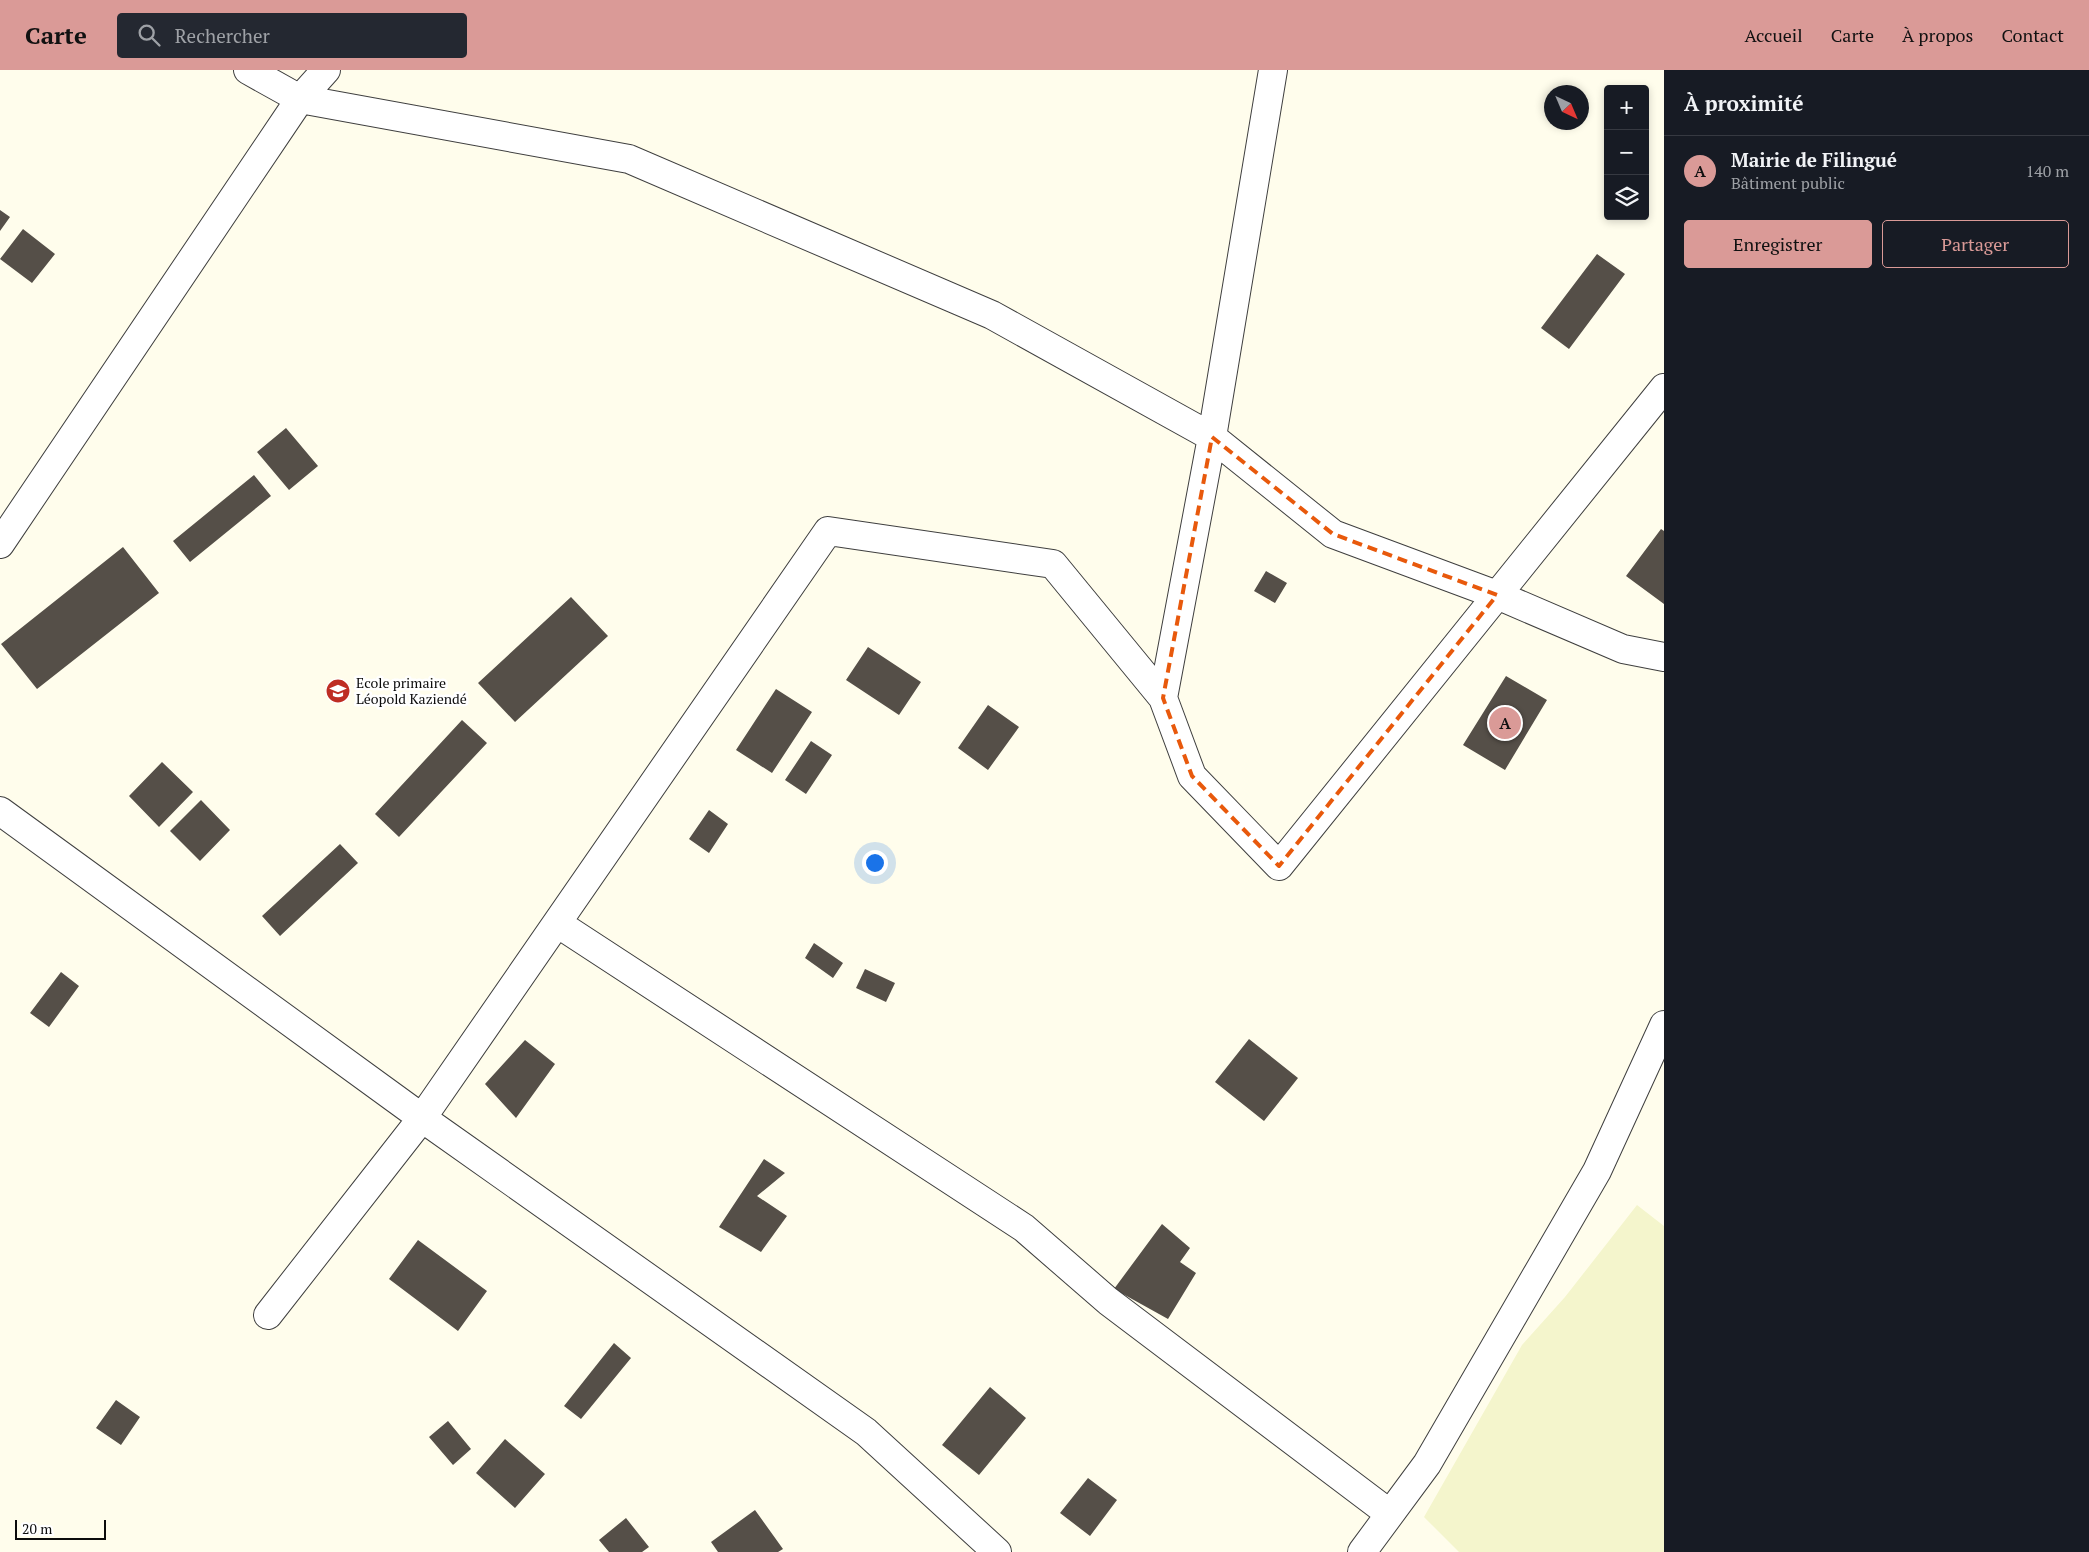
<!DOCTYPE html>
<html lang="fr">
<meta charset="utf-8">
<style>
body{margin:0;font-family:"PT Serif",serif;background:#242831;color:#f1f3f6}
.controls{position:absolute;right:15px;top:15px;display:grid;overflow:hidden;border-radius:5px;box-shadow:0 2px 8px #0003}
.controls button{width:45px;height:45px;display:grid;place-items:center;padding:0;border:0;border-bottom:1px solid #363941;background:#171b24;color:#f1f3f6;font:25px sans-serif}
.compass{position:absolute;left:1544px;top:15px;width:45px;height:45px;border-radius:50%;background:#171b24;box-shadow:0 2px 8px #0003;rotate:136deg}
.scale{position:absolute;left:15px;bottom:12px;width:91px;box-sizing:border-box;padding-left:5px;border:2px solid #0c0c0c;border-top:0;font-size:14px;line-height:18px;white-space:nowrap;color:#0c0c0c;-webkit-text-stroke:4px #fff;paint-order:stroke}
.you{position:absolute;left:874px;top:792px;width:18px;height:18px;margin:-12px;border:4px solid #fff;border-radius:50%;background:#1a73e8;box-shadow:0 0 0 8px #1a73e833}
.badge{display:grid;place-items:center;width:32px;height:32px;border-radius:50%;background:#da9a97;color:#111;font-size:16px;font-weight:700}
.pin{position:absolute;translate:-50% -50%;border:2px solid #fff;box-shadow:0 1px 5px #0006}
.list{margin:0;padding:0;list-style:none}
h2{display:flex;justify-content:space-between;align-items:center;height:65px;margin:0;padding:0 20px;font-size:21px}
h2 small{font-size:16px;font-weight:400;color:#9ea1a6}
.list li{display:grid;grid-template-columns:32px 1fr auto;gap:15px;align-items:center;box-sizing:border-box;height:70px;padding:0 20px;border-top:1px solid #363941}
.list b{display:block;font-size:19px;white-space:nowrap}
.list p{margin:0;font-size:16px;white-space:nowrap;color:#9ea1a6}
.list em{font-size:16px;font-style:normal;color:#9ea1a6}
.actions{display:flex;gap:10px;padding:15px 20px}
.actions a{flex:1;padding:11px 0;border:1px solid #da9a97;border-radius:5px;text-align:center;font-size:18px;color:#da9a97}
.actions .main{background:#da9a97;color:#111}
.icon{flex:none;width:28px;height:28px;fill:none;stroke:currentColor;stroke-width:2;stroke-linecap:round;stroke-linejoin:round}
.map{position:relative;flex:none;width:1664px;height:1482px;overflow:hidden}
header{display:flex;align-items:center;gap:30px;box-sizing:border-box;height:70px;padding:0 25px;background:#da9a97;color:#111}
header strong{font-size:24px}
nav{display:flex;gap:28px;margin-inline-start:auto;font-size:18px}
.search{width:350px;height:45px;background:#242831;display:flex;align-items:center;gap:12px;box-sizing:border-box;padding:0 18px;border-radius:5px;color:#9ea1a6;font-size:19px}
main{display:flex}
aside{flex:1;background:#171b24}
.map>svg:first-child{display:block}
</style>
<header>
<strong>Carte</strong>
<div class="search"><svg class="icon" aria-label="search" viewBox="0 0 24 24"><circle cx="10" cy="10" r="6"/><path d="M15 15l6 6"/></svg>Rechercher</div>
<nav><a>Accueil</a><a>Carte</a><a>À propos</a><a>Contact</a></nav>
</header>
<main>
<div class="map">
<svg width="1664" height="1482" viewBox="0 0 1664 1482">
<rect width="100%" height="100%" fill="#fffdec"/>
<path fill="#f4f5cc" d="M1637,1135L1664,1156V1482H1459L1424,1447L1522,1275L1565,1227Z"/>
<path fill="#554f48" d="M0,140L10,147L0,161Z
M23,159L55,184L32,213L0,189Z
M1597,184L1625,204L1569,279L1541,258Z
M286,358L318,396L289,420L257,382Z
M254,405L271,426L190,492L173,471Z
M1661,459L1664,461V534L1626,506Z
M123,477L159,523L37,619L1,574Z
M1266,501L1287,513L1275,533L1254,521Z
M571,527L608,566L515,652L478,613Z
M868,577L921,612L899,645L846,610Z
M1506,606L1547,630L1505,700L1463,675Z
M776,619L812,642L772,703L736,680Z
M988,635L1019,657L988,700L958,678Z
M462,650L487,673L399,767L375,744Z
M811,671L832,685L806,724L785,710Z
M162,692L193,722L159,757L129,726Z
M201,730L230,760L200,791L170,761Z
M709,740L728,754L709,783L689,769Z
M340,774L358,793L280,866L262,846Z
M814,873L843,893L833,908L805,888Z
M865,899L895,913L886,932L856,918Z
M61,902L79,916L49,957L30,943Z
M1249,969L1298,1008L1264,1051L1215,1012Z
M525,970L555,994L516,1048L485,1014Z
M764,1089L785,1103L757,1126L787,1146L761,1182L719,1157Z
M1162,1154L1190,1178L1180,1192L1196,1203L1168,1249L1114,1219Z
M418,1170L487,1221L458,1261L389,1209Z
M614,1273L631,1288L581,1349L564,1336Z
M990,1317L1026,1348L979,1405L942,1375Z
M116,1330L140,1347L121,1375L96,1358Z
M448,1351L471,1379L453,1395L429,1367Z
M505,1369L545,1404L515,1438L476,1403Z
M1088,1408L1117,1430L1090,1466L1060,1443Z
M755,1440L783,1479L778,1482H718L711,1472Z
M626,1448L649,1477L642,1482H609L599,1470Z"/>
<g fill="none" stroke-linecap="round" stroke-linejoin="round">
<defs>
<path id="minor" d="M248,0L300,29L629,89L992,245L1212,367L1333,464L1497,525L1623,579L1664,587
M1273,0L1212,367L1163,628L1192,706L1279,796L1664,318
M0,474L300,29L326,0
M0,741L422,1048L866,1362L997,1482
M557,853L1024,1158L1108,1231L1390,1444
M268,1245L422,1048L828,461L1053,494L1163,628
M1362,1482L1427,1394L1597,1101L1664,955"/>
</defs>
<use href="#minor" stroke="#3f3f3f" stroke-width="30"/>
<use href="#minor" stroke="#fff" stroke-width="28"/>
</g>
<path fill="none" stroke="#e8590c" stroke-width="4" stroke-dasharray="10 6" stroke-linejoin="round" d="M1212,367L1333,464L1497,525L1279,796L1192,706L1163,628Z"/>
<defs>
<symbol id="school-disc" viewBox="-11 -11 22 22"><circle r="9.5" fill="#be2d23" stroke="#fff"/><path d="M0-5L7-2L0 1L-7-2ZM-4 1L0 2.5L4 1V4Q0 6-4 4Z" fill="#fff"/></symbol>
</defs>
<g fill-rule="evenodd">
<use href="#school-disc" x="324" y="607" width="28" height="28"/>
</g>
<g text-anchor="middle" stroke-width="5" stroke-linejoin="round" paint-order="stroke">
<g font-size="14" fill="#0c0c0c" stroke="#fff" text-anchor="start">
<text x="356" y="618">Ecole primaire<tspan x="356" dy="16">Léopold Kaziendé</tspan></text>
</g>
</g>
</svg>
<div class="controls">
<button>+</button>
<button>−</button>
<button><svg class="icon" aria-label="layers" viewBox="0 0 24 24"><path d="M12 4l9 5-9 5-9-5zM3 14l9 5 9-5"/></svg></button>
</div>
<svg class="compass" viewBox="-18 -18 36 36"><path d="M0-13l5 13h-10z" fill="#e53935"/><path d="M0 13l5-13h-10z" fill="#9ea1a6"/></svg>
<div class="scale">20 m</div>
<div class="you"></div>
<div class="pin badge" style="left:1505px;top:653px">A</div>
</div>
<aside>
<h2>À proximité<small></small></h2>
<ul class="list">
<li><span class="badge">A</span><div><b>Mairie de Filingué</b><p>Bâtiment public</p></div><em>140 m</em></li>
</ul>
<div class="actions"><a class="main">Enregistrer</a><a>Partager</a></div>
</aside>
</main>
